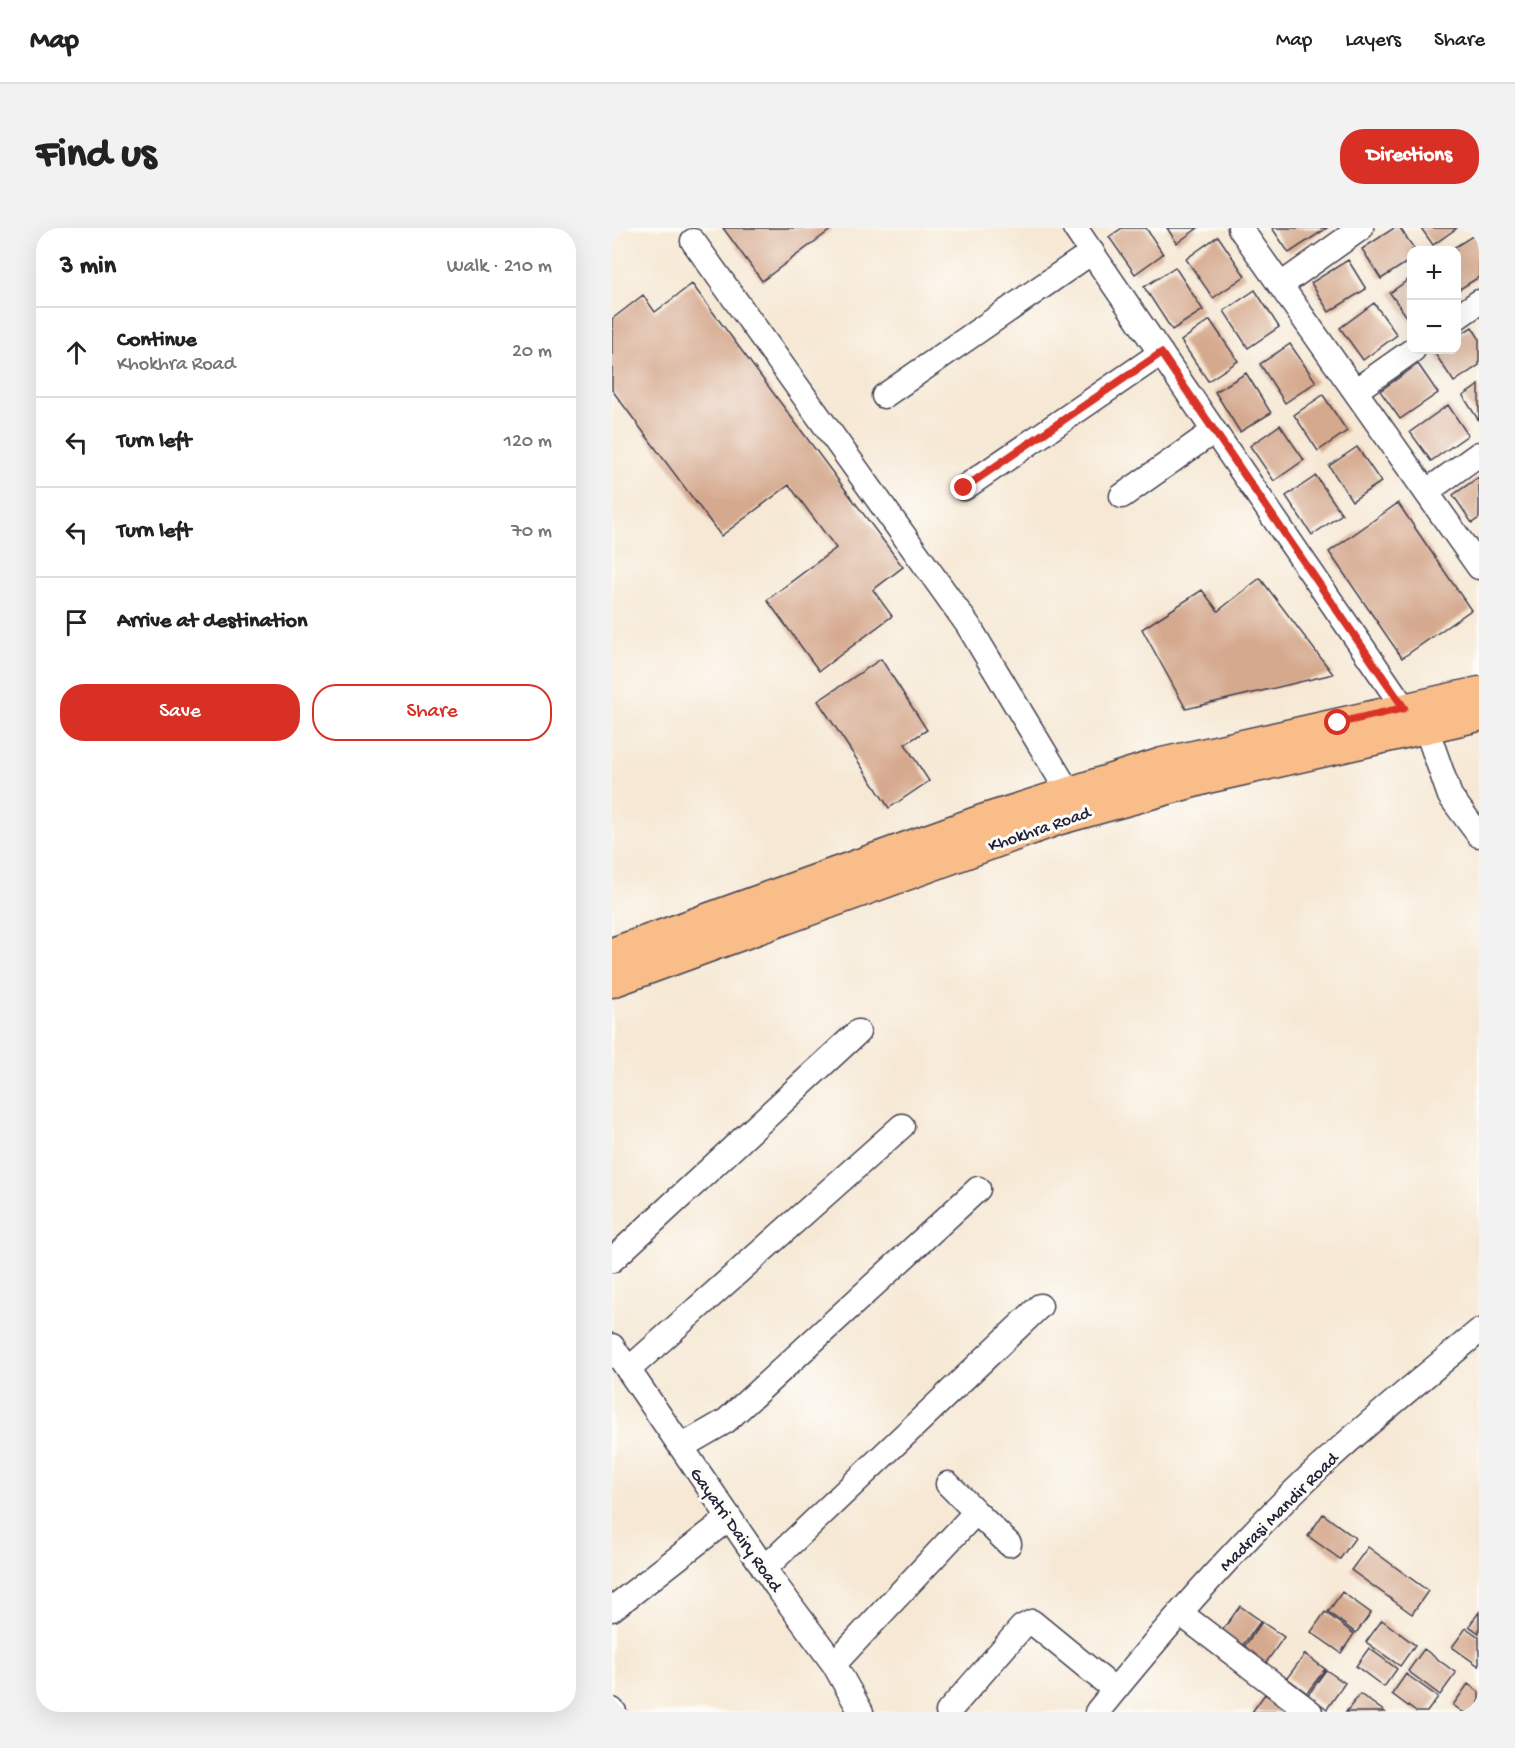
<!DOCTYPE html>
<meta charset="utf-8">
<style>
body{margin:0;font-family:"Gochi Hand",sans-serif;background:#f2f2f2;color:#222}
.controls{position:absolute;right:18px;top:18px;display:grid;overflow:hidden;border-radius:12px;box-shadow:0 6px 24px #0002}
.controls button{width:54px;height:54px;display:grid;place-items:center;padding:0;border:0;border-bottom:2px solid #e0e0e0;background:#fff;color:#222;font:30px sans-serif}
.stop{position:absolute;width:18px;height:18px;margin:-14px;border:4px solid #d93025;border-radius:50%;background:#fff}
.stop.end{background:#d93025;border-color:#fff;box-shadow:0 2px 6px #0008}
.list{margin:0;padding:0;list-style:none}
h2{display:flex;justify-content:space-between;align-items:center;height:78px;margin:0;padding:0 24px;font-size:26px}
h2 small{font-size:20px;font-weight:400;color:#767676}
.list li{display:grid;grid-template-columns:39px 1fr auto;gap:18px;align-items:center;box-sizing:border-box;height:90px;padding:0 24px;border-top:2px solid #e0e0e0}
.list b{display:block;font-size:22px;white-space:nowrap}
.list p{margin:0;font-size:20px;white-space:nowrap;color:#767676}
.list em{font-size:20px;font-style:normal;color:#767676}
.actions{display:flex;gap:12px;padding:18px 24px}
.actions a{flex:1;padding:14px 0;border:2px solid #d93025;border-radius:24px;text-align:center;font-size:21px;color:#d93025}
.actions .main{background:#d93025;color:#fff}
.icon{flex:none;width:33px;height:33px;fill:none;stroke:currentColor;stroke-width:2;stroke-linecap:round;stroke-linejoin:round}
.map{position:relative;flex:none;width:867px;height:1484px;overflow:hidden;border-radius:24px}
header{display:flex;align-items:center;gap:36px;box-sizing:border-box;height:84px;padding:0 30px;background:#fff;border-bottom:2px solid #e0e0e0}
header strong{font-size:28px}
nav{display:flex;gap:33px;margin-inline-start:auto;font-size:21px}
.intro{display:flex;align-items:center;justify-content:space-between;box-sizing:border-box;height:144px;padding:0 36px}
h1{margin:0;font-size:42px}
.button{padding:15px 27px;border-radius:24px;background:#d93025;color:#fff;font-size:21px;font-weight:700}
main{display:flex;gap:36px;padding:0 36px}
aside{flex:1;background:#fff;border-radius:24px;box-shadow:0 6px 24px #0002}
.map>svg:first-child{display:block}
</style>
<header>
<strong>Map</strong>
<nav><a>Map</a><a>Layers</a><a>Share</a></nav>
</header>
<div class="intro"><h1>Find us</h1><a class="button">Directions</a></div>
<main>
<aside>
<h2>3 min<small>Walk · 210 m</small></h2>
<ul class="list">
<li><svg class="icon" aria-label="ahead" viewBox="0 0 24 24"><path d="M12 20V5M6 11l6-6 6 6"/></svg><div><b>Continue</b><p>Khokhra Road</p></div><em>20 m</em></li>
<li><svg class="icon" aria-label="left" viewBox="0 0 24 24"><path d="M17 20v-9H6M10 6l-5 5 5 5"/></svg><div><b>Turn left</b></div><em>120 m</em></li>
<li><svg class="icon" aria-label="left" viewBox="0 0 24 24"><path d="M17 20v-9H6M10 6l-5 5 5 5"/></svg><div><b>Turn left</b></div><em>70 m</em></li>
<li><svg class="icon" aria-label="arrive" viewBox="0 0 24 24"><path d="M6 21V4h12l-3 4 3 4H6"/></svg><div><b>Arrive at destination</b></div></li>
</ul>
<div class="actions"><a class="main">Save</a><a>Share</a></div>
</aside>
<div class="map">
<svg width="867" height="1484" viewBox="0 0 867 1484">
<rect width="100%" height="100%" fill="#fdfcf7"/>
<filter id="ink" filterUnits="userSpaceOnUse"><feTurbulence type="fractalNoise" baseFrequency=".0167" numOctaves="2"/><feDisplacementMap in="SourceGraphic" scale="12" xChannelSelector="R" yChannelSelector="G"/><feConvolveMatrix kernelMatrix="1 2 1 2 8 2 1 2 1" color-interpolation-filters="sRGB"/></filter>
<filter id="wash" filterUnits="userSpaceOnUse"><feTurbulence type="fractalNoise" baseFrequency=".008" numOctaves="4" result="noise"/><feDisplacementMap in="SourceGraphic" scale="24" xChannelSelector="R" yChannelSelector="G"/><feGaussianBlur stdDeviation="1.35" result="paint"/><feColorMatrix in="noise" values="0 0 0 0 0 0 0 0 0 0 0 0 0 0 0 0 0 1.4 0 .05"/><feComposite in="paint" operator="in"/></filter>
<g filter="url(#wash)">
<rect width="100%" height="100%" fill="#f6e8d4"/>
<g id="blocks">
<path fill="#d5a98e" d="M111,0H221L150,53Z
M510,0H534L551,26L523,46L497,9Z
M555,0H586L565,15Z
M660,0H715L677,25Z
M782,0H788L803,22H800V31L769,51L750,21Z
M809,0H845L821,17Z
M867,4V49L848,61L844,55V22H838Z
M606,8L633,48L601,70L574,31Z
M736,32L754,61L717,84L699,55Z
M563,39L591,82L560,102L532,59Z
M800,49V96L778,65Z
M80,56L291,339L261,362L280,388L207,443L155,372L224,320L177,257L109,308L0,162V91L31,67L43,84Z
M643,62L667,99L636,120L612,83Z
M762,75L785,107L751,132L728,100Z
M598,92L626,133L596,153L569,113Z
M860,99L867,110V137L842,154L822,124L826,122H844V109Z
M678,116L704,154L673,175L648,136Z
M806,136L826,165L788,191L768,163Z
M634,145L659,185L628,204L603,164Z
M867,157V193L851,168Z
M711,167L735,203L706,223L682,187Z
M836,177L856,207L819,233L798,204Z
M668,197L692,232L662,253L638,218Z
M745,219L769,254L740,273L717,238Z
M704,248L730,286L700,307L674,268Z
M867,249V290L860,295L841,267Z
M786,275L859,382L790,430L717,324Z
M648,350L721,446L574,481L530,401L590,362L606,383Z
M269,431L315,502L293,516L317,553L277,580L206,473Z
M711,1286L743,1310L728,1331L696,1308Z
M756,1319L816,1363L800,1386L739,1342Z
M730,1364L759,1385L744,1405L716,1384Z
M628,1378L649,1393L627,1422L607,1407Z
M713,1384L742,1406L729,1425L699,1404Z
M867,1384V1405L857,1398Z
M770,1392L803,1417L788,1438L754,1414Z
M650,1394L672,1409L651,1439L629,1423Z
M854,1400L867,1409V1438L840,1419Z
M757,1420L785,1441L772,1459L744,1438Z
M812,1421L844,1445L828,1467L796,1443Z
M693,1426L713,1441L695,1465L675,1450Z
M714,1442L733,1455L715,1481L696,1467Z
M794,1446L826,1469L815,1484H804L780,1466Z
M856,1456L867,1464V1484H851L841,1477Z
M653,1466L674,1482L672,1484H640Z
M748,1466L773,1484H734Z"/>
</g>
</g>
<g filter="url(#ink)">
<use href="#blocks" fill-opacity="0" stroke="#424052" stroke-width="1.5"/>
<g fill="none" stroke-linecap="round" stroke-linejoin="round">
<defs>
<path id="minor" d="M463,0L792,480
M628,0L867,339
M81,13L356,397L457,565
M669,57L749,0
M844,90L867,74
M743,163L801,122
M272,168L480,24
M352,260L549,125
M814,264L867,226
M510,268L602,203
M814,500L838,568L867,607
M0,1032L246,804
M0,1118L165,1359L222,1436L249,1484
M16,1142L290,898
M69,1219L114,1193L366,961
M364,1284L397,1316
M152,1341L428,1078
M0,1381L117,1290
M568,1385L698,1484
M222,1436L364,1284L336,1256
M0,1482L2,1484
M336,1484L410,1399L420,1394L503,1462
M485,1484C552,1401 621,1321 698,1248C752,1197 810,1151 867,1103"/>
<path id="major" d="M0,725L370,592L550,535L867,464
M0,754L448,591L596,550L867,488"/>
</defs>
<use href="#minor" stroke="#424052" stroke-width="27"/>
<use href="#major" stroke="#424052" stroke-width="33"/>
<use href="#minor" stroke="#fff" stroke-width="24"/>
<use href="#major" stroke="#f8bd88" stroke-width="30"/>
</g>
</g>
<g fill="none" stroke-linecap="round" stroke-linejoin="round" filter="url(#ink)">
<path stroke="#d93025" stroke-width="8" d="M352,260L549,125L792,480L726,495"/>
</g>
<g text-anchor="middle" stroke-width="6" stroke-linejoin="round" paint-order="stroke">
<g font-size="18" fill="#22223b" stroke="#fdfcf7">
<text transform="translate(427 600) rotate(-19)" y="6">Khokhra Road</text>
<text transform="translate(666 1283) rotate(-45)" y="6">Madrasi Mandir Road</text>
<text transform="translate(125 1301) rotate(55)" y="6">Gayatri Dairy Road</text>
</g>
</g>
</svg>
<div class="controls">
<button>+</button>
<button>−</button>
</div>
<div class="stop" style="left:726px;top:495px"></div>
<div class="stop end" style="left:352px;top:260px"></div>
</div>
</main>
